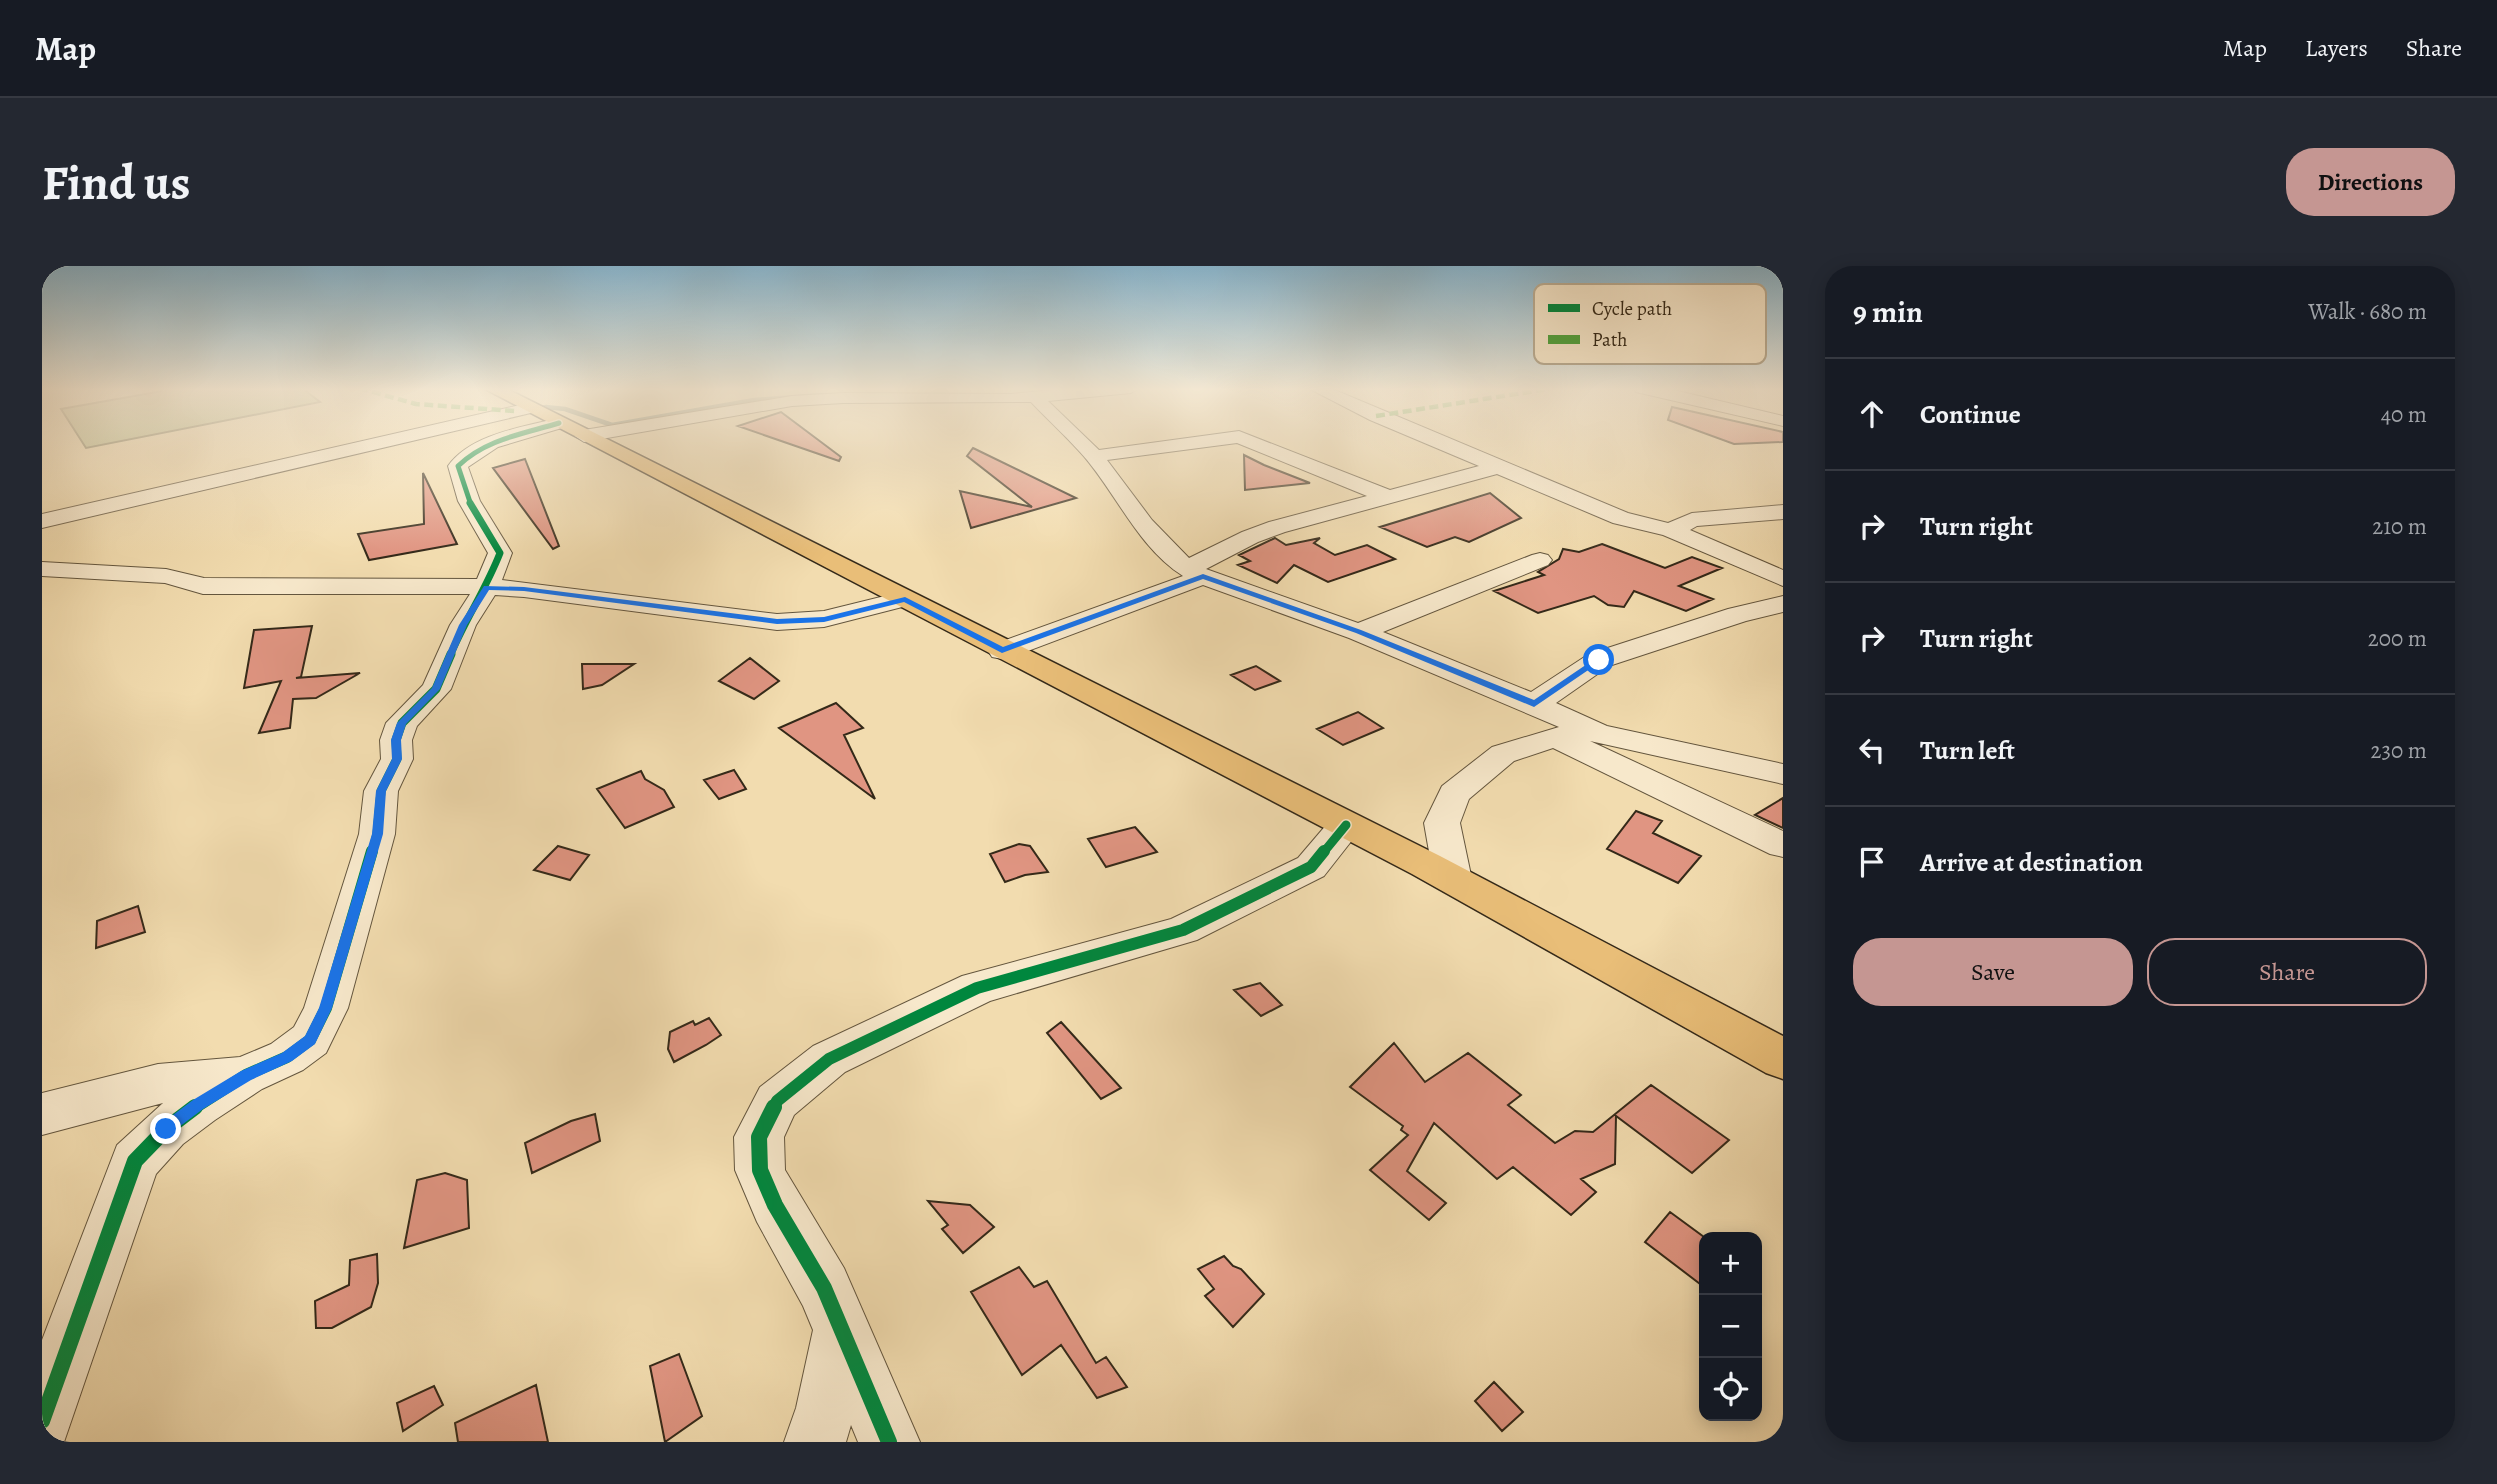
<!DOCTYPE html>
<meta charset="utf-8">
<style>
body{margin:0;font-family:Alegreya,serif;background:#242831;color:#f1f3f6}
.controls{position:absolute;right:21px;bottom:21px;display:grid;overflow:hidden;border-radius:14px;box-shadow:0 4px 18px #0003}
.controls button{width:63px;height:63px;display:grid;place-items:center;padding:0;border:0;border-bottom:2px solid #363941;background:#171b24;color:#f1f3f6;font:35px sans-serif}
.stop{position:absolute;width:21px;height:21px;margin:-16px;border:5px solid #1a73e8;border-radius:50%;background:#fff}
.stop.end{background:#1a73e8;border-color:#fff;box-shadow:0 2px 7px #0008}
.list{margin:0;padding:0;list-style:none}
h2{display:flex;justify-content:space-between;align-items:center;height:91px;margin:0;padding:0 28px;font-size:30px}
h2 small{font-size:23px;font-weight:400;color:#9ea1a6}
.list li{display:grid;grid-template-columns:46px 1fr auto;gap:21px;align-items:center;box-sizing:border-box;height:112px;padding:0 28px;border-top:2px solid #363941}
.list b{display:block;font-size:26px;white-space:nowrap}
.list em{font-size:23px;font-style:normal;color:#9ea1a6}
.actions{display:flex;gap:14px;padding:21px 28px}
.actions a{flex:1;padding:16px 0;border:2px solid #c59692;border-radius:28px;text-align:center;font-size:24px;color:#c59692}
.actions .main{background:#c59692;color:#111}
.icon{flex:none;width:38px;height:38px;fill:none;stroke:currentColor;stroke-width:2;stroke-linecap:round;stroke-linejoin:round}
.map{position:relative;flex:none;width:1741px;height:1176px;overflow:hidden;border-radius:28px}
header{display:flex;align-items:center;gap:42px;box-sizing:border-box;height:98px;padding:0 35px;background:#171b24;border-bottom:2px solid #363941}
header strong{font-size:33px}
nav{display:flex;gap:38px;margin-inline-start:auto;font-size:24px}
.intro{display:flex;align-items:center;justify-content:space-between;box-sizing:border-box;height:168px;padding:0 42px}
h1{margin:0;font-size:49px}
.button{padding:18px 32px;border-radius:28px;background:#c59692;color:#111;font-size:24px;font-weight:700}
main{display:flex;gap:42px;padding:0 42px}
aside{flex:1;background:#171b24;border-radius:28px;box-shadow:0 4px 18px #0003}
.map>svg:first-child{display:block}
</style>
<header>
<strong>Map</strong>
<nav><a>Map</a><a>Layers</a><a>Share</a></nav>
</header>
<div class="intro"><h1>Find us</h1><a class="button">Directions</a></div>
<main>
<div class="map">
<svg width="1741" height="1176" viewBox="0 0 1741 1176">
<rect width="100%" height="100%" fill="#f2dcaf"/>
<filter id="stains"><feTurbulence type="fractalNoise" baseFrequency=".00286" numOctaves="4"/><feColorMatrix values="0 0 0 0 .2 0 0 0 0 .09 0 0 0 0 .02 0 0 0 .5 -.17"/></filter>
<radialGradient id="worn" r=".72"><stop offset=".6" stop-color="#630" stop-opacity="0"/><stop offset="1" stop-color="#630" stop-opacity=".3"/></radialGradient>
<path fill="#bac08b" stroke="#777452" stroke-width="2" d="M137,122H260L278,136L44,182L19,143Z"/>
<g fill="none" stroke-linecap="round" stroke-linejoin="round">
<path stroke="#728172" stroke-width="4.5" d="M494,144L504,141L523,143L570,159L712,134L780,129"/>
</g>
<path fill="#e09582" stroke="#342919" stroke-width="2" d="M1630,141L1741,166V176L1692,178L1626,154Z
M739,146L799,191L797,195L696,160Z
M931,182L1034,232L929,262L918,225L990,241L925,190Z
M1202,189L1222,199L1268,217L1203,224Z
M483,193L517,280L511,283L451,202Z
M381,207L415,278L327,294L316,268L382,258Z
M1448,227L1479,252L1427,276L1413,271L1385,281L1338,261Z
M1233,272L1244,279L1278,272L1272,277L1293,289L1325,279L1353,293L1286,316L1252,299L1235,317L1196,299L1208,295L1197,289Z
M1560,278L1623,302L1650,291L1680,302L1637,320L1671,333L1644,345L1592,325L1582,341L1566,339L1552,330L1496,347L1452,325L1502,309L1496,306L1517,293L1521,283L1537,286Z
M270,360L259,411L254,412L318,407L274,432L251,433L248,462L217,467L239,415L202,422L212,364Z
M708,392L737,415L712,433L677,415Z
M540,398H592L560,419L541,423Z
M1214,400L1238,415L1213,424L1189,409Z
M794,437L821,462L802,469L833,533L737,462Z
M1316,446L1341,462L1301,479L1275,463Z
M692,504L704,523L677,533L662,514Z
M599,505L603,513L622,524L632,541L583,562L555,523Z
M1741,532V562L1713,549Z
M1594,545L1620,555L1611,567L1659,590L1636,617L1565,583Z
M1093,561L1115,586L1064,601L1046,573Z
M977,578L988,580L1006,606L983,609L963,616L948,588Z
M516,580L547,589L528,614L492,604Z
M96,640L103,666L54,682L55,655Z
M1218,717L1240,739L1219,750L1192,724Z
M667,752L679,769L664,779L632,796L626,783L628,766L651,755L653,759Z
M1019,756L1079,822L1059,833L1005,767Z
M1352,777L1383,816L1426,787L1479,829L1466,839L1513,877L1533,865L1551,866L1609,819L1687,874L1650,907L1574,850L1573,898L1539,913L1554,926L1529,949L1471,901L1455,913L1392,857L1365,905L1404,937L1387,954L1328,904L1366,869L1359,864L1361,860L1308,821Z
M553,848L558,875L490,907L483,877L529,855Z
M403,907L425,914L427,962L362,982L375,914Z
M886,935L928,939L952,961L921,987L900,963L906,959Z
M1628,946L1662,971V1021L1603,976Z
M335,988L336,1017L329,1041L290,1062H274L273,1035L307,1019L308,994Z
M1182,990L1191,1000L1199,1003L1222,1028L1191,1061L1163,1030L1172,1023L1156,1003Z
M977,1001L992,1021L1005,1015L1054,1097L1064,1091L1085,1121L1055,1132L1019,1079L980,1109L929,1026Z
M637,1088L660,1150L623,1176L608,1100Z
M1452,1116L1481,1146L1460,1165L1433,1135Z
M494,1119L506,1176H416L413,1157Z
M392,1120L401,1139L361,1165L355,1137Z"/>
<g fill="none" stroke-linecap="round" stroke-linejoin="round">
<defs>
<path id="minor" d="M1031,122H1097L1089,127L1006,135L1057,184L1197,165L1348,224L1437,200L1328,154L1266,122H1288L1586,247L1626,257L1650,247L1741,239V253L1655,260L1648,264L1741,304V320L1621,269L1571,257L1455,208L1243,266L1216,276L1164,303L1316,357L1490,289L1498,287L1506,289L1510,294L1506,299L1341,366L1489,426L1547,388L1686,343L1741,330V346L1704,355L1567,400L1514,437L1565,460L1741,498V518L1548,475L1741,565V591L1728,588L1511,482L1472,495L1427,533L1418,557L1430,614L1424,623L1411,627L1398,623L1392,614L1382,557L1400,520L1450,481L1517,461L1307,372L1161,319L970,391L960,393L950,391L946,385L950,379L1141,310C1098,283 1077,233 1045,194C1028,174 1007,155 989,136L801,137L750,140L542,176L533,170L542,164L750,130L801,127L969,128ZM1195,177L1325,230L1227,256L1200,266L1147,292L1110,254L1065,194Z
M1592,122H1623L1741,150V160L1594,126Z
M487,137L496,142L493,146L0,262V248Z
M517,152L523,153L526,157L523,161L456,181L426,201L438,235L470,287L460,314L735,348L782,345L863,325L872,328L876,333L872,338L782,361L735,364L482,331L453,329L434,359L409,423L375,460L370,474L371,493L356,525L353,568L306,742L284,787L261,804L220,823L173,854L141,878L114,908L22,1176H0V1074L75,879L121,837L0,869V827L116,798L198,791L229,778L252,761L262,742L317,568L322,525L339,493L338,474L344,457L381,419L408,359L428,328H161L123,317L0,310V296L124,303L162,312L435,313L446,287L416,235L406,200C429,168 481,161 517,152Z
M1304,548L1317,551L1322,559L1282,610L1155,674L948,735L803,806L752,849L742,871L743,904L802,1002L878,1176H816L809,1159L804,1176H742L754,1142L771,1064L761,1040L715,956L693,904L692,871L718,821L771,780L920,710L1129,653L1256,592L1291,551Z"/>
<path id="major" d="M441,122H463L1398,590L1741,770V813L1724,807L1370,608Z"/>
</defs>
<use href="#minor" stroke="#64563e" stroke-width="2"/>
<use href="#major" stroke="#342919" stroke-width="3"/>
<use href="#minor" fill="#f7e8cb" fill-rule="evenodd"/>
<use href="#major" fill="#e9be78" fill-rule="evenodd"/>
<path stroke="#53a340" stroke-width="4.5" stroke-dasharray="9 4.5" stroke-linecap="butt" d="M317,122L374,138L473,145
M1334,150L1512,122"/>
<defs>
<path id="cycleway-far4" d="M429,239L416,200C444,173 481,168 517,157"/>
<path id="cycleway-far3" d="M408,390C423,354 444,323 458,287L428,237"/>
<path id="cycleway-far2" d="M330,587L335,568L339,525L355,493L354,474L360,457L394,423L409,388
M1281,587L1304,559"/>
<path id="cycleway-far1" d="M151,843L204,809L245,791L268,774L284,742L330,585
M731,843L735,835L787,793L935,722L1141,664L1269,601L1282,585"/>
<path id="cycleway" d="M732,841L717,871L718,904L733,939L782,1022L847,1176
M0,1155L93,895L124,863L153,841"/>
</defs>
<use href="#cycleway-far4" stroke="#f7e8cb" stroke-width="8"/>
<use href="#cycleway-far3" stroke="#f7e8cb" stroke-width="10"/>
<use href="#cycleway-far2" stroke="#f7e8cb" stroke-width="12"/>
<use href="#cycleway-far1" stroke="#f7e8cb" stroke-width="17"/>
<use href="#cycleway" stroke="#f7e8cb" stroke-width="20"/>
<use href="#cycleway-far4" stroke="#00873e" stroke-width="5"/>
<use href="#cycleway-far3" stroke="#00873e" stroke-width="7"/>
<use href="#cycleway-far2" stroke="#00873e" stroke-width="9"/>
<use href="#cycleway-far1" stroke="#00873e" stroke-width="12"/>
<use href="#cycleway" stroke="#00873e" stroke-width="16"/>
</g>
<linearGradient id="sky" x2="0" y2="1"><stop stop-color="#89b7d0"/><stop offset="0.43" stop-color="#f9efdb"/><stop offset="1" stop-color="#f9efdb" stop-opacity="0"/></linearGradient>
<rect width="1741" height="287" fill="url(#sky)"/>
<path fill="#1a73e8" d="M1161,308L1319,364L1492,434L1554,392L1561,394L1492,441L1314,367L1161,313L960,387L862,336L782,356L735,358L482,325L447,324L425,359L398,423L364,458L359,474L360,493L344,525L341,568L290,742L273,778L250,795L209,814L161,843L129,867H119L116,863L119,858L151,834L199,805L240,787L263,770L277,742L330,568L334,525L350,493L349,474L355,457L390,422L417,359L442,320L482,321L735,353L782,351L863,331L961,381Z"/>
<rect x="1492" y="18" width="232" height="80" rx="10" fill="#f7e8cb" stroke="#bcaf96" stroke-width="2"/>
<rect x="1506" y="38" width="32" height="8" fill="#00873e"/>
<rect x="1506" y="69" width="32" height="9" fill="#53a340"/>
<g font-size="19" fill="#342919">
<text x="1550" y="49">Cycle path</text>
<text x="1550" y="80">Path</text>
</g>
<rect width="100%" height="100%" filter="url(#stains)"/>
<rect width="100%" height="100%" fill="url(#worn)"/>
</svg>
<div class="controls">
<button>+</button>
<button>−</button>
<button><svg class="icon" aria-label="locate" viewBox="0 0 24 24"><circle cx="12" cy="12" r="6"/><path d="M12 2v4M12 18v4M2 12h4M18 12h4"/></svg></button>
</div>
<div class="stop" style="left:1557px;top:394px"></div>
<div class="stop end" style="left:124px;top:863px"></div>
</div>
<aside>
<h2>9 min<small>Walk · 680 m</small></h2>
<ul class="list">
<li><svg class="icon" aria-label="ahead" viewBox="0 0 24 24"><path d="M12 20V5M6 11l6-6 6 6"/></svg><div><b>Continue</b></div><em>40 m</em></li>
<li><svg class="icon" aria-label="right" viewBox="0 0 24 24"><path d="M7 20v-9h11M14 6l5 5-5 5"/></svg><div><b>Turn right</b></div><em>210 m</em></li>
<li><svg class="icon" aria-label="right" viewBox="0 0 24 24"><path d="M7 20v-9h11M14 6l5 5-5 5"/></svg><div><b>Turn right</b></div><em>200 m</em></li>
<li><svg class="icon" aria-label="left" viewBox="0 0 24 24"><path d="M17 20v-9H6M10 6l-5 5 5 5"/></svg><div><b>Turn left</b></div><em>230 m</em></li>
<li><svg class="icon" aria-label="arrive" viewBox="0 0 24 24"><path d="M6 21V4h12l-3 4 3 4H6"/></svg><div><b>Arrive at destination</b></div></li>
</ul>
<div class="actions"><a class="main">Save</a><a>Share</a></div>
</aside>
</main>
